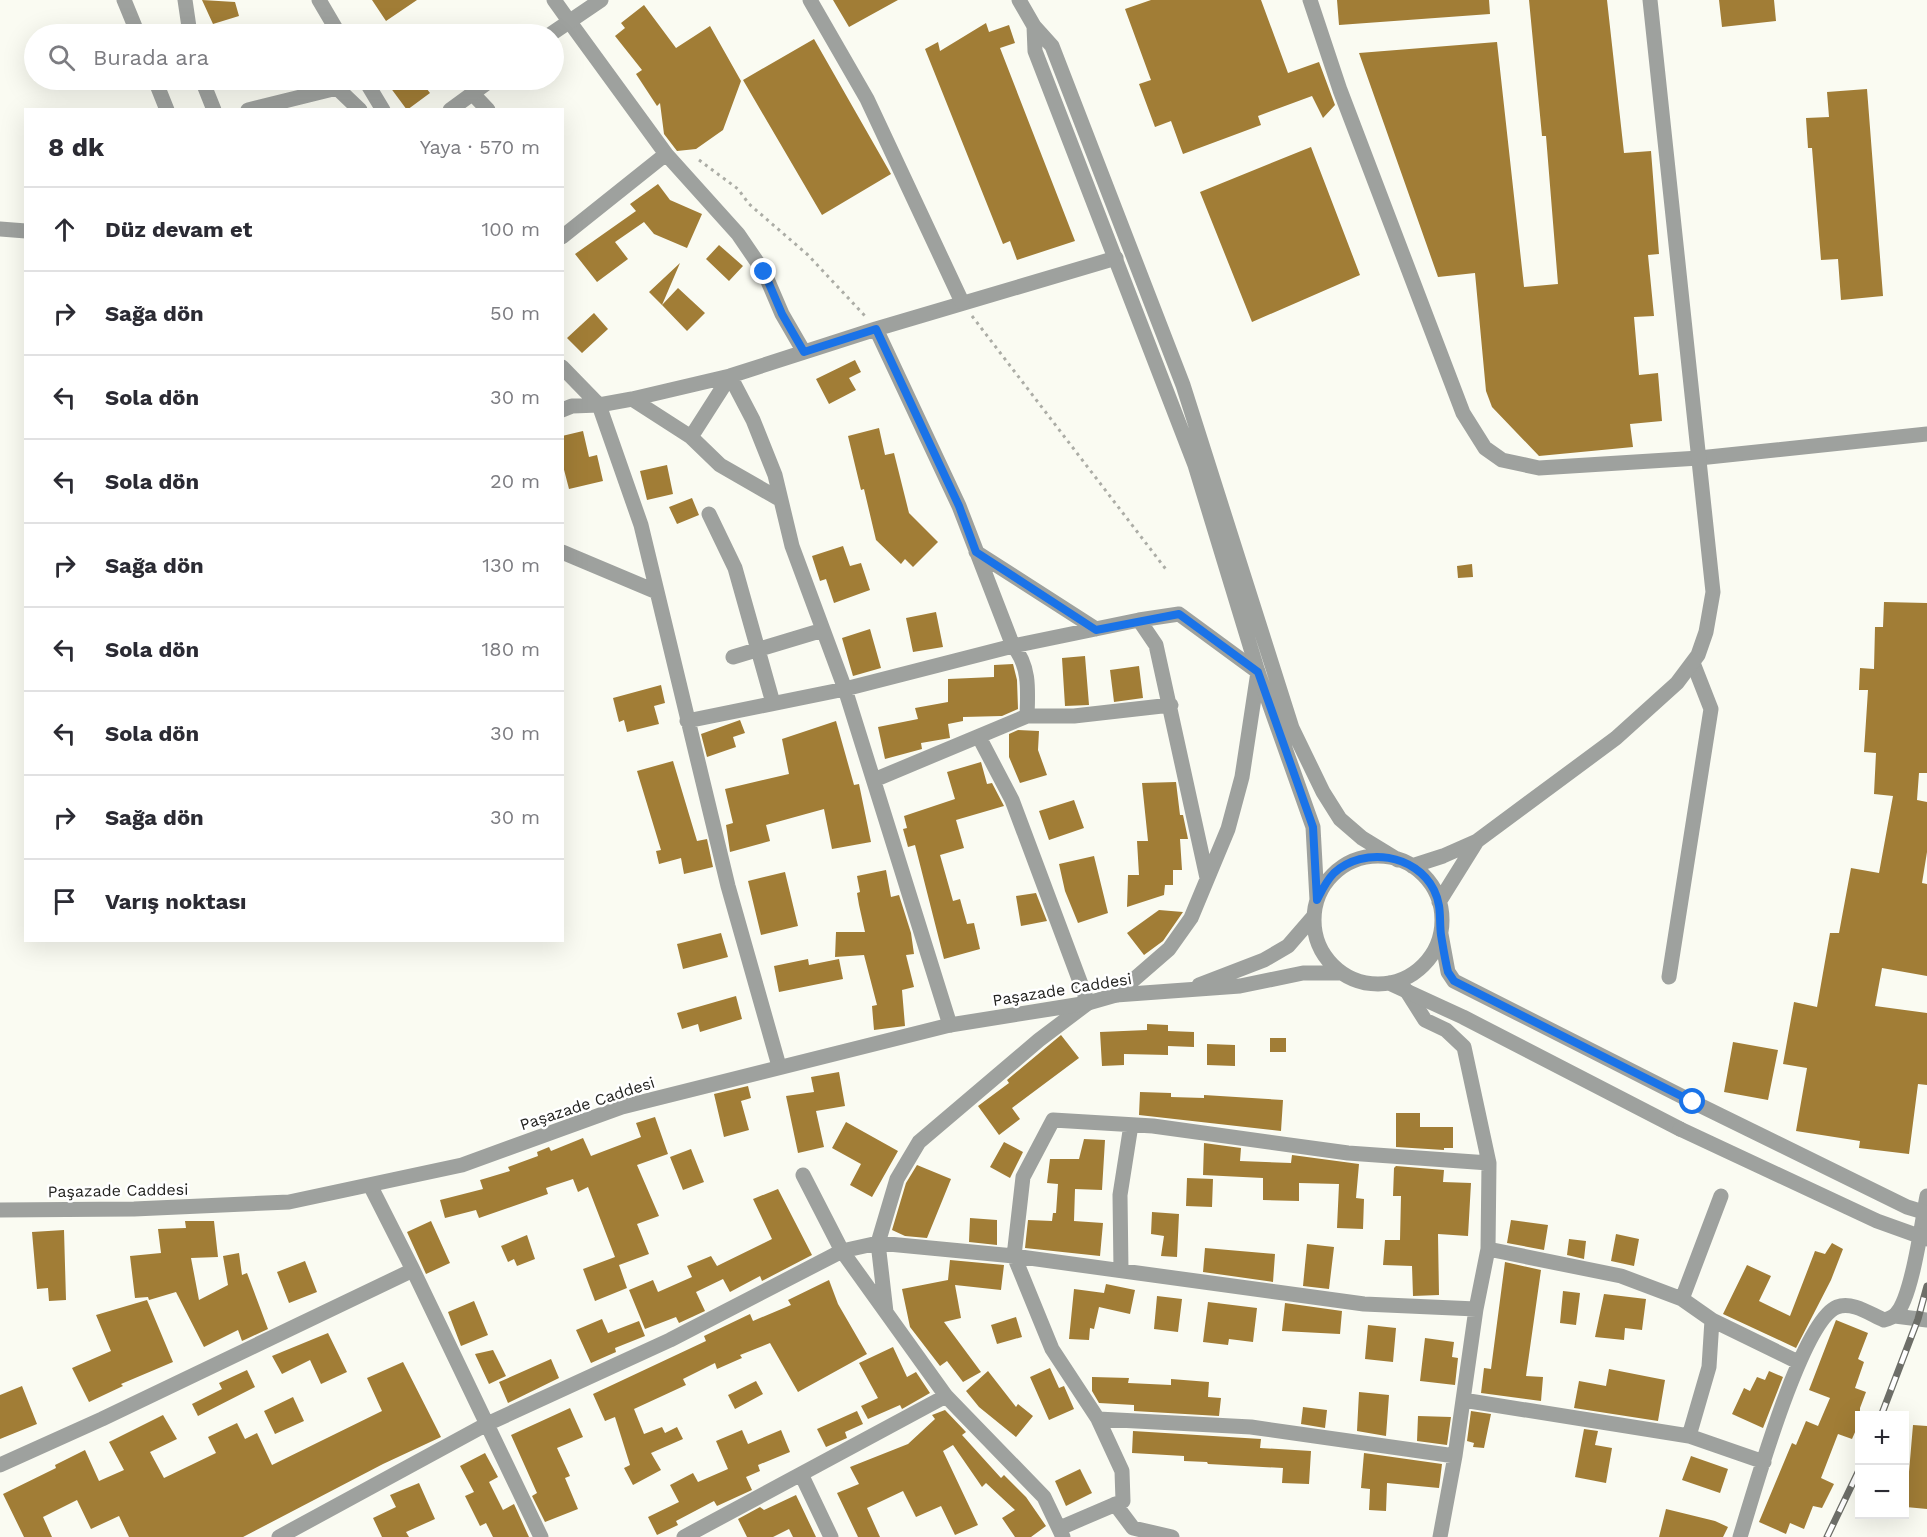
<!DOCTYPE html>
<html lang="tr">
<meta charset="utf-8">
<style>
body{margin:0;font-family:"Work Sans",sans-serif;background:#f2f2f3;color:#2b2b33}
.controls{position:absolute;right:18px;bottom:18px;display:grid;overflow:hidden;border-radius:0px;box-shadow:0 6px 24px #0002}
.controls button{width:54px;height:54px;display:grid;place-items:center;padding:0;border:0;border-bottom:2px solid #e1e1e2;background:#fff;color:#2b2b33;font:30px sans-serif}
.stop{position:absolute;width:18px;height:18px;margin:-14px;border:4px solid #1a73e8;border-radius:50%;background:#fff}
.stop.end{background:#1a73e8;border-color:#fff;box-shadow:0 2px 6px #0008}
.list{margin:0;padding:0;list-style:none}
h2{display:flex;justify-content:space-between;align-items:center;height:78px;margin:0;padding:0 24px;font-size:26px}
h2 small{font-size:20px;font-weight:400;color:#7c7c81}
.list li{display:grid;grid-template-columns:39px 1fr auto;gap:18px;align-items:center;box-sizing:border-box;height:84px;padding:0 24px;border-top:2px solid #e1e1e2}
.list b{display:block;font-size:22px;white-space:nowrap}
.list em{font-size:20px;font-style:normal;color:#7c7c81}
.icon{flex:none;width:33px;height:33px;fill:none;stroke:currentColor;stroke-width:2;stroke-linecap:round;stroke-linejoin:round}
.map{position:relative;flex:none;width:1927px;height:1537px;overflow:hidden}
.search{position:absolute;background:#fff;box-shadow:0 6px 24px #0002;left:24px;top:24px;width:540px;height:66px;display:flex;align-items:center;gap:15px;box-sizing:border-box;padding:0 21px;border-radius:33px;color:#7c7c81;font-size:22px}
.panel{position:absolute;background:#fff;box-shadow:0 6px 24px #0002;left:24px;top:108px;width:540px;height:834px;border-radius:0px}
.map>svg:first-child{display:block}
</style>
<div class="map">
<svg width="1927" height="1537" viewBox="0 0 1927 1537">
<rect width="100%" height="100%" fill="#fafbf2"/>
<path fill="#a17d36" d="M202,0L235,2L239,16L213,24Z
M372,0H417L386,21Z
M833,0H898L849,27Z
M1151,0H1261L1288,73L1319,62L1335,105L1323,118L1312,96L1258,116L1261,125L1183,154L1171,121L1155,127L1139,84L1151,80L1125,9Z
M1337,0H1489L1490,14L1339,25Z
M1529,0H1607L1624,153L1651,151L1659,254L1648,255L1654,316L1634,317L1639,375L1658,373L1662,421L1630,424L1633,447L1539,456L1492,407L1486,391L1475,273L1438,277L1359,53L1497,42L1524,287L1558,284L1546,136H1542Z
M1719,0H1774L1776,21L1722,27Z
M644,5L676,48L710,26L741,81L723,130L696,149L677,151L664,134L660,103L657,106L636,74L642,70L615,36L625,28L621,23Z
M986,23L989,32L1009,25L1015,43L1000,48L1075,241L1017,260L1010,241L1003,244L925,49L938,42L940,51Z
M814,39L891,174L822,215L743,80Z
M400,80H420L430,93L407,110L390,87Z
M1867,89L1883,296L1841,300L1838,259L1821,260L1812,148H1808L1806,118L1829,117L1827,92Z
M1311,147L1360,275L1252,322L1200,192Z
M658,184L670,200L702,214L687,248L654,234L644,222L615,242L628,259L597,282L575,254L636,211L630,204Z
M719,245L743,266L729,281L706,259Z
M680,263L662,305L649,292Z
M678,288L705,313L687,331L662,305Z
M594,313L608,329L582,353L567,338Z
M855,360L861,372L849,378L856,390L829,404L816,379Z
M879,428L885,455L894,453L909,513L938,542L913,567L905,559L901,564L876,540L864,489L861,490L848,436Z
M583,431L589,457L597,455L603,481L569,489L562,462V436Z
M667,465L673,494L647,500L640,471Z
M692,498L699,515L677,524L669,507Z
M843,546L850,566L861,563L870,590L834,603L826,579L820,581L812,556Z
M1472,564L1473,577L1458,578L1457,566Z
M1884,602L1927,603V773H1919L1917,800L1927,802V852L1922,883L1927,884V976L1882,968L1875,1006L1927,1013V1085L1918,1084L1909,1154L1859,1148L1860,1141L1796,1131L1807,1068L1783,1064L1794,1002L1817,1007L1830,933H1839L1851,868L1879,873L1893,796L1874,794L1876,753L1864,752L1868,690H1859L1860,668L1874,669L1875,627H1883Z
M936,612L943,647L913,652L906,618Z
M870,629L881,668L853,676L842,638Z
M1085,656L1089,705L1065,706L1062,658Z
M1013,664L1017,680L1018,709L1002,716L963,717V721L948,724L950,738L921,743L922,749L885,759L878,727L918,719L915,708L948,702V679L994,677V665Z
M1139,666L1143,698L1114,702L1110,670Z
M661,685L665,703L654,706L659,724L627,732L624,720L619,722L613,698Z
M740,720L745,733L733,737L736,747L707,757L701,734Z
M836,721L854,785L859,784L871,842L832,849L824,809L766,825L770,841L730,852L726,825L733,823L725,789L789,774L782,739Z
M1018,730L1039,731L1038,750L1047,775L1020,783L1009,757V734Z
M673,761L697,841L707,839L713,867L684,874L681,858L659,864L656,851L661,850L637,771Z
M981,762L987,784L992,783L1004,806L956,820L964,848L940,855L953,901L960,899L967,924L974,923L980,949L944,959L915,845L908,847L903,829L907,828L904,816L955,799L947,772Z
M1176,782L1180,815H1183L1187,834L1188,839H1180L1182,870H1173V885H1165L1164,895L1127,907L1128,875H1139L1137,841H1148L1142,783Z
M1074,800L1084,828L1049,840L1039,811Z
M1094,856L1108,913L1078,923L1065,891L1059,864Z
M886,870L891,897L899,895L911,933L914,954L906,955L914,987L902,990L905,1026L874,1030L872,1006L877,1005L864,955L835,957L836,932H865L859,905L857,893L860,892L857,876Z
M785,872L798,926L761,935L748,881Z
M1036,893L1047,921L1021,926L1016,896Z
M1159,910L1183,912L1163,941L1144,955L1127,933Z
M721,933L728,957L683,969L677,944Z
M808,959L809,965L839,959L843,979L779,992L774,966Z
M736,996L742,1019L700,1032L698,1024L682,1029L677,1013Z
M1147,1024L1168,1025V1031L1194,1032V1047L1168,1046V1055L1124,1054V1065L1102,1066L1100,1032L1147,1030Z
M1061,1035L1079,1058L1012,1108L1020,1119L999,1135L978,1106L1009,1083L1007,1080Z
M1270,1038H1286V1052H1270Z
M1733,1042L1778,1050L1768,1100L1724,1092Z
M1207,1044L1235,1045V1066L1207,1065Z
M839,1072L845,1106L816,1111L824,1147L798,1153L786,1096L814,1092L811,1077Z
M748,1086L751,1098L741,1101L749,1130L724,1137L714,1094Z
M1140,1092L1171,1093V1097L1204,1098V1095L1283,1100L1281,1131L1139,1115Z
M1396,1113H1420V1127H1453V1148H1444V1150L1396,1147Z
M655,1117L668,1154L637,1165L659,1216L637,1224L649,1254L619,1265L627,1288L595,1301L583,1269L615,1257L588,1187L578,1192L573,1179L546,1188L548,1194L479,1218L476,1210L445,1218L440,1200L483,1189L480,1180L510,1171L508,1167L538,1156L537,1152L549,1147L551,1151L583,1138L591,1156L641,1137L636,1123Z
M846,1122L898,1151L872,1197L850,1185L861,1164L832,1148Z
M1084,1139L1105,1140L1102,1190L1075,1189L1074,1221L1103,1223L1100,1256L1025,1248L1028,1220L1052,1221L1053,1213H1056L1058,1184L1047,1183L1050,1159H1079Z
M1004,1142L1023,1152L1010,1178L990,1167Z
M1204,1143L1241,1148L1240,1161L1291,1163L1292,1155L1359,1164L1356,1198L1364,1199L1363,1229L1337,1228L1339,1184L1299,1183V1201L1263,1200V1178L1203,1175Z
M691,1149L704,1182L683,1190L670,1157Z
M917,1165L951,1179L927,1238L905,1236L892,1230L906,1183Z
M1396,1166L1444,1170L1443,1182L1471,1183L1468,1236L1438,1234L1439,1295L1413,1296L1412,1266L1383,1265L1385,1240H1400L1401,1196H1393L1394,1168Z
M1187,1178L1213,1179L1212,1207L1186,1206Z
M778,1189L812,1255L762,1281L760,1276L730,1292L723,1279L696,1292L705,1311L679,1323L676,1317L645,1329L629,1290L653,1280L658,1292L692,1277L687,1266L711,1256L717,1266L772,1239L753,1199Z
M1152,1212L1179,1214L1177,1257L1161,1256L1164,1236L1151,1234Z
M970,1218L997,1220V1245L969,1242Z
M1511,1220L1548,1225L1544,1250L1507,1243Z
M185,1221H214L218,1257L191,1258L199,1300L228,1285L223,1256L239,1253L242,1275L247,1273L268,1329L242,1341L238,1330L204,1347L176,1292L149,1300L148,1297L135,1298L130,1256L161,1253L158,1229L186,1228Z
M431,1221L450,1263L426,1274L407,1232Z
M64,1230L66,1300L49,1301L48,1288L37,1289L32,1232Z
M1616,1234L1639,1239L1634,1266L1611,1261Z
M527,1235L535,1259L517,1266L514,1259L508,1262L501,1246Z
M1569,1239L1586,1241L1584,1259L1567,1255Z
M1832,1243L1843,1249L1831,1280L1796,1348L1723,1314L1747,1265L1771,1276L1759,1301L1790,1316L1815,1251L1825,1254Z
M1307,1244L1334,1247L1329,1289L1303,1286Z
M1205,1248L1275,1254L1273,1282L1203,1272Z
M950,1260L1004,1265L1001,1290L955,1285L961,1318L944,1322L981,1372L963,1382L947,1361L940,1366L910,1327L902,1289L948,1280Z
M305,1261L317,1292L289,1303L277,1272Z
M1505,1262L1541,1270L1526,1376L1543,1377L1541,1401L1481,1393L1484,1368L1491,1369Z
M829,1280L838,1304L867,1354L798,1392L770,1343L740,1355L742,1358L717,1369L715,1363L683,1379L686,1385L634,1409L644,1434L662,1427L665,1433L677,1427L683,1439L651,1453L661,1470L633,1485L624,1468L630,1465L615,1417L605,1421L593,1394L706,1341L704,1336L750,1314L753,1321L791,1305L788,1300Z
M1106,1284L1135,1290L1130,1314L1099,1307L1094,1329L1090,1328L1089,1340L1069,1339L1074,1289L1104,1293Z
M1563,1291L1580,1293L1576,1325L1560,1323Z
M1604,1294L1646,1299L1642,1330L1625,1328L1624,1340L1595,1337Z
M1157,1296L1182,1299L1178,1332L1154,1329Z
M147,1300L173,1362L121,1384L123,1386L89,1402L72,1368L111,1351L96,1315Z
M474,1301L488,1335L461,1346L448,1312Z
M1208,1302L1257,1308L1253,1342L1229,1339L1228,1345L1203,1342Z
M1285,1303L1342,1311L1340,1334L1282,1331Z
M1016,1317L1022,1337L997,1344L991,1325Z
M602,1319L608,1333L639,1321L645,1336L615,1348L616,1352L591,1363L576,1330Z
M1836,1320L1868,1333L1858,1359L1864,1362L1855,1388L1866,1392L1860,1408V1421L1852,1439L1838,1434L1821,1478L1834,1484L1822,1508L1813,1506L1804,1529L1790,1523L1786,1534L1759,1522L1792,1443L1796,1445L1806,1421L1818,1426L1830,1398L1809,1390Z
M1368,1325L1396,1328L1393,1362L1365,1359Z
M328,1333L347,1372L321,1384L310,1360L282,1374L272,1356Z
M1425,1338L1454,1342L1452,1357L1458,1358L1455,1385L1420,1381Z
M893,1347L907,1377L916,1372L930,1393L902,1409L900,1405L868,1419L861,1406L878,1398L859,1363Z
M493,1350L506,1376L489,1384L475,1354Z
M551,1359L559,1378L508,1403L499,1382Z
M403,1362L441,1437L383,1464L243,1537H129L119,1516L91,1529L77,1500L43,1517L52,1537H24L3,1494L56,1468L55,1465L85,1450L99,1481L124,1470L109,1442L163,1415L177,1439L150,1452L164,1478L216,1453L208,1437L237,1423L245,1439L257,1433L272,1465L382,1411L367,1378Z
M1050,1368L1059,1388L1064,1386L1074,1409L1049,1420L1030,1377Z
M1609,1369L1665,1380L1658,1421L1574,1408L1579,1381L1606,1386Z
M247,1370L255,1387L198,1416L192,1404L222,1389L219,1383Z
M988,1371L1016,1407L1018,1404L1033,1416L1016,1437L979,1407L966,1391Z
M1769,1371L1783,1377L1763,1428L1732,1414L1744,1388L1750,1391L1757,1377L1765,1380Z
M1092,1377L1129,1378L1128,1383L1171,1385V1379L1209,1382L1208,1397L1221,1398L1219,1416L1134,1411V1405L1099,1403L1092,1391Z
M756,1381L763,1394L735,1409L728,1395Z
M22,1386L37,1424L0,1439V1395Z
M1359,1392L1389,1395L1386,1436L1357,1431Z
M293,1397L304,1421L275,1434L264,1411Z
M1303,1407L1327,1410L1325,1428L1301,1424Z
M570,1408L583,1437L557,1448L570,1476L565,1478L578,1509L545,1522L532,1496L537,1493L511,1435Z
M945,1410L966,1432L962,1435L1001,1478L1004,1475L1026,1497L1046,1526L1031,1537H1015L1002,1518L1015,1510L986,1483L982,1487L953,1445L943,1451L978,1525L955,1535L941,1506L916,1517L903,1491L867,1508L880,1537H858L837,1493L859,1484L850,1467L908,1444L935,1419L932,1415Z
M857,1411L863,1424L845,1432L847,1438L826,1447L817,1429Z
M1471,1411L1491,1414L1484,1448L1473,1447L1474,1443L1467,1441Z
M1418,1416L1451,1417L1447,1445L1417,1441Z
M1913,1425L1927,1426V1509L1906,1507Z
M1584,1429L1598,1431L1595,1445L1612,1448L1606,1483L1575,1477Z
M742,1430L748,1444L781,1430L790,1452L758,1465L760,1471L746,1477L752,1490L717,1506L714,1501L676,1521L678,1525L657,1535L648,1517L679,1502L670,1485L693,1473L698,1482L728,1469L716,1441Z
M1133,1431L1261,1439L1260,1448L1311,1451L1309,1484L1282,1483L1283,1468L1208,1464L1207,1462L1184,1461V1456L1132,1453Z
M485,1453L498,1477L489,1482L503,1510L514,1504L529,1537H493L486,1523L480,1526L465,1496L474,1492L460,1466Z
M1364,1453L1442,1464L1439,1488L1387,1483L1386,1511L1369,1510L1370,1489L1361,1488Z
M1691,1456L1728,1469L1720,1493L1682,1480Z
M1080,1469L1092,1493L1066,1506L1055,1481Z
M419,1483L435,1519L406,1532L409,1537H382L373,1518L396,1507L390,1495Z
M796,1495L816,1537H793L789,1529L773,1537H747L738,1519L760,1507L764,1510Z
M1666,1509L1715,1521L1728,1527L1723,1537H1659Z"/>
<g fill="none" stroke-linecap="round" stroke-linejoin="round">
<path stroke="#acada6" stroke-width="3" stroke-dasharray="3 4.5" stroke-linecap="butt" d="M699,160L738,189L749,204L808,255L865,316
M972,316L1168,572"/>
<path stroke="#9ea19e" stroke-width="15" d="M124,0L138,34
M185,0L190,34
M1310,0L1340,90L1463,413L1485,448L1502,460L1539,468L1699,458L1927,434
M569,21L666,154L738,234L764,272L782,314L804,352
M155,80L167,110
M202,80L214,110
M472,93L488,110
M248,110L337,88L360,110
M0,229L26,231
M562,237L666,154
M876,329L959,506L1013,646C1030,666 1028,690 1027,716
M562,367L599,405L641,525L728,886L779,1066
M730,376L753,420L775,475L792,546L845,689L950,1025
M730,376L691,437L720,465L781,500
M632,399L691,437
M562,410L572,406L599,405L632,399L730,376L876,329L1116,258
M709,514L735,568L773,703
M562,552L657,592
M976,552L1096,629
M733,657L823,630
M687,721L845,689L1013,646L1139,620L1156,645L1207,878
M874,780L1027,716H1074L1171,705
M1669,977L1711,709L1693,663
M1406,990L1425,1020L1446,1030L1464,1047L1489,1163L1488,1249L1476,1309L1455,1456L1440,1537
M1116,995L1169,949L1191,918L1228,829L1242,777L1258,672L1179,614L1139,620
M803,1175L842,1251L946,1396L1044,1497L1063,1537
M371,1187L413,1270
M1488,1249L1621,1276L1682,1299L1712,1320L1798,1362
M1121,1270L1120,1195L1131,1125
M1682,1299L1721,1196
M1476,1309L1364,1304L1014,1256L1023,1177L1053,1120L1153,1126L1348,1153L1489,1163
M886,1312L878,1243L897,1179L919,1142L1039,1040L1088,1003L1012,800L979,737
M1895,1316L1927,1320
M1712,1320L1709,1367L1689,1436L1764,1462
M1463,1400L1689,1436
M1098,1419L1251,1427L1455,1456
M0,1465L102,1419L413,1270L541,1537
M801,1474L831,1537
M1115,1504L1133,1528L1172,1537
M279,1537L487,1424L670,1340L842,1251L878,1243L1014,1256L1052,1349L1098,1419L1122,1471L1123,1501L1060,1528
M684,1537L946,1396
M1740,1537C1753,1496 1801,1321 1837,1307C1852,1301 1870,1314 1884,1320C1888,1319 1893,1317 1896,1314C1912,1298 1922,1221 1927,1196"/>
<path stroke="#9ea19e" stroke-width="15" d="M319,0L339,34
M554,0L569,21
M810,0L867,99L962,302
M1019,0L1034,26L1052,46L1183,385L1292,728L1323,792L1340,819L1362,838L1398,860
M1034,26L1035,51L1195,465L1258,672L1313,827L1317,900
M551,34L601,0
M365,80L383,110
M450,110L491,80
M1314 920a64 64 0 1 1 128 0a64 64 0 1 1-128 0Z
M1412,866L1443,856L1477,841L1616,738L1677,683L1698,655L1706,632L1713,592L1650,0
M1439,902L1477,841
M1441,934L1448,972L1454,981L1693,1102
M1389,983L1463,1017L1680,1129
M1199,985L1264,960L1288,946L1314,916
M0,1210L134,1209L289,1202L462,1165L622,1107L950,1025L1088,1003L1116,995L1240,986L1303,973H1342"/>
<defs>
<path id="rail" d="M1881,1416L1918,1319L1927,1286
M1827,1537L1860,1468"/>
</defs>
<use href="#rail" stroke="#6d6e68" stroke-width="7"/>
<use href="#rail" stroke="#fff" stroke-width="4.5" stroke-dasharray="14" stroke-linecap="butt"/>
<path stroke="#9ea19e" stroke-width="15" d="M1693,1102L1907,1207L1927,1213
M1680,1129L1877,1221L1927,1239"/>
</g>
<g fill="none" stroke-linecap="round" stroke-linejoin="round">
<path stroke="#1a73e8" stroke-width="8" d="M764,272L782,314L804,352L876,329L959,506L976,552L1096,630L1179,614L1258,672L1313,827L1317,900C1322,890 1326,881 1334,873C1364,846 1416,854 1434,890C1442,906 1439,919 1441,935C1443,947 1445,960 1448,972L1454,981L1693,1102"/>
</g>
<g text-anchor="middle" stroke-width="5" stroke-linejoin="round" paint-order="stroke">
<g font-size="16" fill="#22221f" stroke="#fff">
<text transform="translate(1062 989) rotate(-9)" y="6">Paşazade Caddesi</text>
<text transform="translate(587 1103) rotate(-18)" y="6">Paşazade Caddesi</text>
<text transform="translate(118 1190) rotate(-1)" y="6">Paşazade Caddesi</text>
</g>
</g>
</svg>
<div class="controls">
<button>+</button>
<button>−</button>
</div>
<div class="stop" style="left:1693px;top:1102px"></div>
<div class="stop end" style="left:764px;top:272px"></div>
<div class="search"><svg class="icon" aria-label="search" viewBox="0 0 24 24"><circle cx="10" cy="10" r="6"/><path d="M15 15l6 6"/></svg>Burada ara</div>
<section class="panel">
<h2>8 dk<small>Yaya · 570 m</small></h2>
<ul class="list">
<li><svg class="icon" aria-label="ahead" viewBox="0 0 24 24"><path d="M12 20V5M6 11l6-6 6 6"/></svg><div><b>Düz devam et</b></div><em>100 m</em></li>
<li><svg class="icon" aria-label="right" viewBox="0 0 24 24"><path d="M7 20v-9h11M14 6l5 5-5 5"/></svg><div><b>Sağa dön</b></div><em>50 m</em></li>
<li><svg class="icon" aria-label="left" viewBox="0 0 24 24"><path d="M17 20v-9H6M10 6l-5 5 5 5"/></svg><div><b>Sola dön</b></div><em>30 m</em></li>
<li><svg class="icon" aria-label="left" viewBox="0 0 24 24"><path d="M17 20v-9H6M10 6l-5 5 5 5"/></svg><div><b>Sola dön</b></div><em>20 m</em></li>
<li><svg class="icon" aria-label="right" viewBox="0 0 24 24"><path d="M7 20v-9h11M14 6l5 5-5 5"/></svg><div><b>Sağa dön</b></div><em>130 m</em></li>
<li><svg class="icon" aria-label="left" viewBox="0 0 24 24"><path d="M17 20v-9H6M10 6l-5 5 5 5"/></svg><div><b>Sola dön</b></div><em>180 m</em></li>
<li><svg class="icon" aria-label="left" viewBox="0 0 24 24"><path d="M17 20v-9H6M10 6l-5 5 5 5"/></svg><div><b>Sola dön</b></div><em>30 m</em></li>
<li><svg class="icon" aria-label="right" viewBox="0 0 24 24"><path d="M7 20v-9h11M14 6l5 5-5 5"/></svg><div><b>Sağa dön</b></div><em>30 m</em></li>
<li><svg class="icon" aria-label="arrive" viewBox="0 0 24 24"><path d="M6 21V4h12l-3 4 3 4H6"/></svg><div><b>Varış noktası</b></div></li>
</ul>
</section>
</div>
